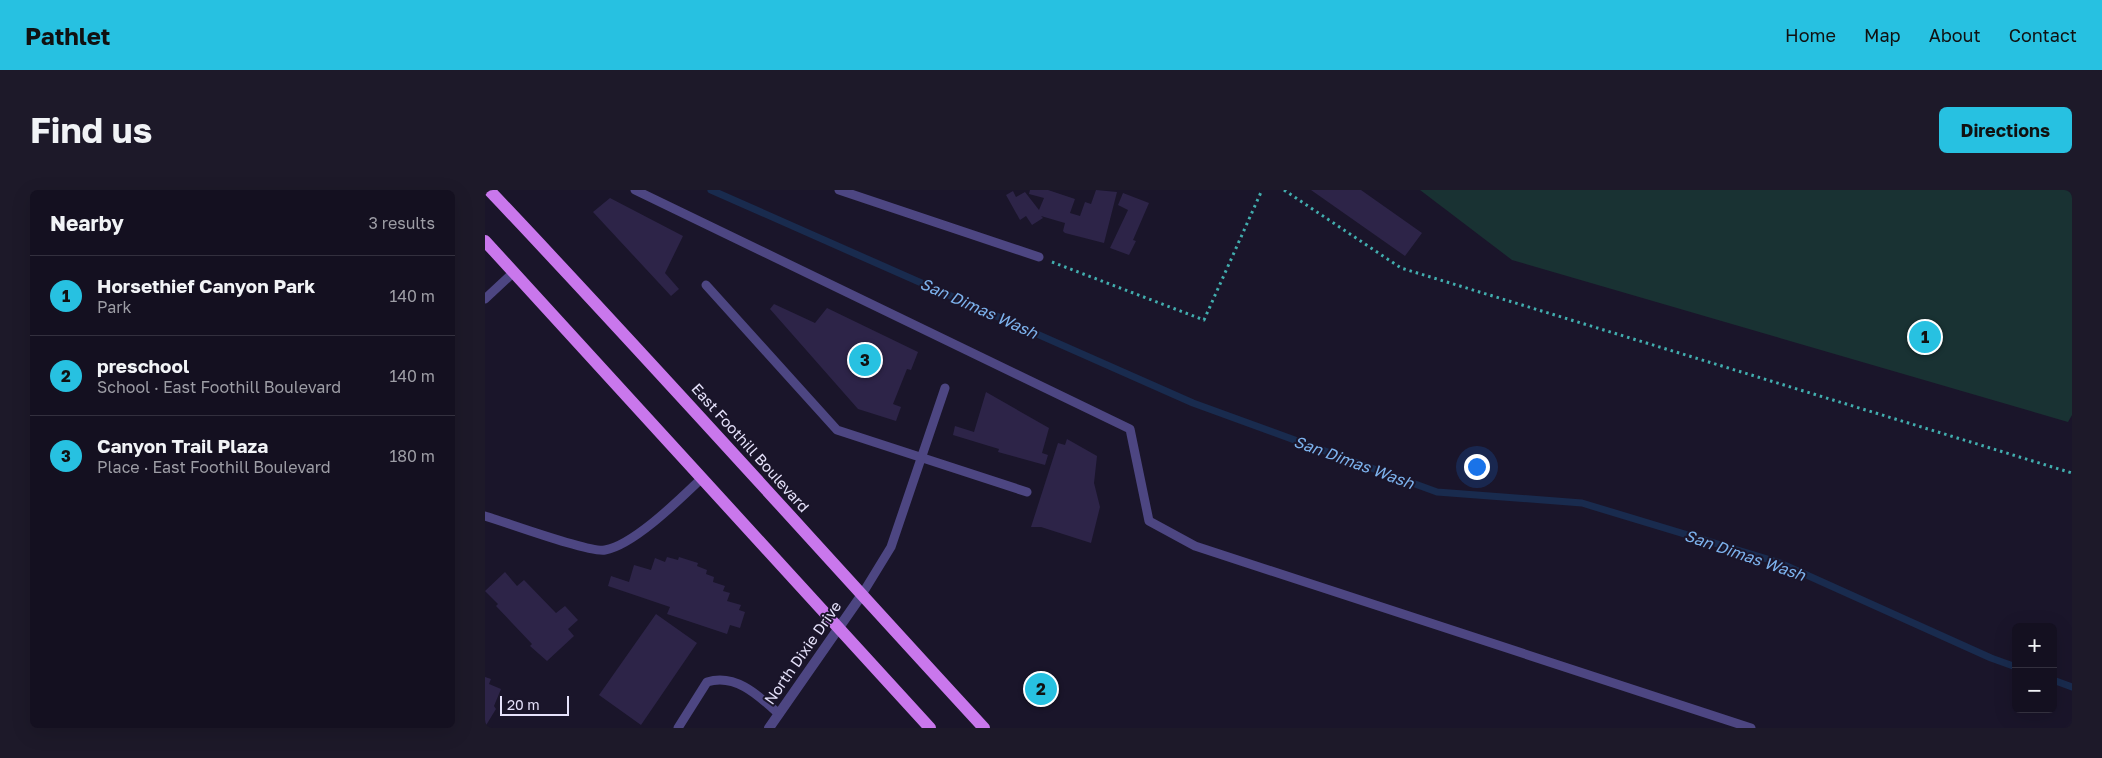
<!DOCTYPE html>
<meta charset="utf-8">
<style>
body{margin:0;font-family:"Golos Text",sans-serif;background:#1d1929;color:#f1f3f6}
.controls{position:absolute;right:15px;bottom:15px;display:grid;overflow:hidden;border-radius:8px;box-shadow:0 5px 20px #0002}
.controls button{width:45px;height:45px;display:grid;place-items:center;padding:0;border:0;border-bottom:1px solid #33303e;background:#141020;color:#f1f3f6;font:25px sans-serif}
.scale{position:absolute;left:15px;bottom:12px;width:69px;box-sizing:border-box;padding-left:5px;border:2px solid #e6e2fb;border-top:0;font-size:14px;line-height:18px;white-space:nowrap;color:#e6e2fb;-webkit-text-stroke:4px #1a152a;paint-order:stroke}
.you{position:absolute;left:991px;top:276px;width:18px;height:18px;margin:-12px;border:4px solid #fff;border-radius:50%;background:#1a73e8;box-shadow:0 0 0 8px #1a73e833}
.badge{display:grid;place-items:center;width:32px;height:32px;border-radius:50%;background:#27c1e1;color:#111;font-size:16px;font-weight:700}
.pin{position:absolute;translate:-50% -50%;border:2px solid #fff;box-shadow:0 1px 5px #0006}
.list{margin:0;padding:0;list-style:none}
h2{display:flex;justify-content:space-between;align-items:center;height:65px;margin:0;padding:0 20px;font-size:21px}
h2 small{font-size:16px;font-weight:400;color:#9d9da5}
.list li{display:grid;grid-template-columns:32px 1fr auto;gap:15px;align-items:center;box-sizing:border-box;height:80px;padding:0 20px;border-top:1px solid #33303e}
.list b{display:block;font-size:19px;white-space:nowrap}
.list p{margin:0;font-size:16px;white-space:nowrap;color:#9d9da5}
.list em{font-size:16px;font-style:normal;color:#9d9da5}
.map{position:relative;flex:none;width:1587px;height:538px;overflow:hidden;border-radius:8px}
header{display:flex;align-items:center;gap:30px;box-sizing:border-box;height:70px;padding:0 25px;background:#27c1e1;color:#111}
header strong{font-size:24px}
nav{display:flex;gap:28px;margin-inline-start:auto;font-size:18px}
.intro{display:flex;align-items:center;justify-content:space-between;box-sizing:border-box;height:120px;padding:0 30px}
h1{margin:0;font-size:35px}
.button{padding:12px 22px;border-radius:8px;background:#27c1e1;color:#111;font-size:18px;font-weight:700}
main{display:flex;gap:30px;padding:0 30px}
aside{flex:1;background:#141020;border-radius:8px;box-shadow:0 5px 20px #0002}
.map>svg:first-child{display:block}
</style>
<header>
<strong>Pathlet</strong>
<nav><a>Home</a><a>Map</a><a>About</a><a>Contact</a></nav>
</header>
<div class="intro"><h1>Find us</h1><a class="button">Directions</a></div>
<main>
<aside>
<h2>Nearby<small>3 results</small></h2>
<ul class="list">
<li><span class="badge">1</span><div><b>Horsethief Canyon Park</b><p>Park</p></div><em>140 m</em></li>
<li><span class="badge">2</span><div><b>preschool</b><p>School · East Foothill Boulevard</p></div><em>140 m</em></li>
<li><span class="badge">3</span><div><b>Canyon Trail Plaza</b><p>Place · East Foothill Boulevard</p></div><em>180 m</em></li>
</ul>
</aside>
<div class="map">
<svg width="1587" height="538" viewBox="0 0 1587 538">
<rect width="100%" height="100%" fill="#1a152a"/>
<path fill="#193233" d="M935,0H1587V225L1583,232L1027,70Z"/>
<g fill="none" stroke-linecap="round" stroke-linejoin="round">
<path stroke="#192b4e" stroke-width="7" d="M226,0L708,213L952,302L1097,313L1295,373L1506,468L1531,477
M1568,490L1587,497"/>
</g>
<path fill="#2d2448" d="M545,0H563L590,9L585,23L595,26L600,12L606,14L611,0L632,2L619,53L580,43L578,41L580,33L573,31L556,26L558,28L547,35L541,26L535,30L521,5L528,1L531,7L540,2L554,20L559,8L544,4Z
M826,0H876L937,43L920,66Z
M638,3L664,13L648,50L651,51L644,65L625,58L643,20L633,15Z
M125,8L198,46L180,83L194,99L186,106L108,22Z
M289,114L330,133L342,118L433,162L426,180L422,179L408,214L416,217L411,231L373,219L285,119Z
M501,202L564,238L557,263L563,265L560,275L513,262L514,259L468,245L470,236L489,242Z
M582,249L612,266L609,293L615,317L606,353L556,337H546L573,253L580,255Z
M182,367L193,370L194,367L213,373L212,376L222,380L221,384L229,387L228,392L240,396L238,401L245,403L242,411L256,415L254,420L260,422L255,438L245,435L242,444L182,424L185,417L123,396L126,386L144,392L149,375L166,380L170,368L180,372Z
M20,382L32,396L39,390L71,423L80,416L93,430L83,439L89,446L62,471L45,456L47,454L11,416L13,414L0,401Z
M171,424L212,453L156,535L114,505Z
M0,487L6,489L4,494L16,499L9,516L11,519L0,537Z"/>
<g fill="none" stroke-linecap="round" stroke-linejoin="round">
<path stroke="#42adae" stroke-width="3" stroke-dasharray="2.5 4" stroke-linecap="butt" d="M799,0L916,78L1587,283
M567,72L719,130L777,0"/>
<path stroke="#4d4682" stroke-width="9" d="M150,0L645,239L664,331L710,356L1266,538
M354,0L554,67
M221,95L352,240L542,302
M0,109L29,82
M0,326C21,332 104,363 120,360C149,355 196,308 217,288
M376,406L406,357L460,198
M193,538L222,492C251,483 274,506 294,524"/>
<path stroke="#4d4682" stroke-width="10" d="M284,538L376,406"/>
<path stroke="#c977ec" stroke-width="12" d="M4,0C172,177 334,359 499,538
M0,51L445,538"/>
</g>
<g text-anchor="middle" stroke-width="4" stroke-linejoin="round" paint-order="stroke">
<g font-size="15" fill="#e6e2fb" stroke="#1a152a">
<text transform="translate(265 258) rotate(48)" y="5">East Foothill Boulevard</text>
<text transform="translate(318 463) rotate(-55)" y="5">North Dixie Drive</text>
</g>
<g font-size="16" font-style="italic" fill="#7db2ed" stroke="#1a152a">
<text transform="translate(494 118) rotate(24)" y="6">San Dimas Wash</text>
<text transform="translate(869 272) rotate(20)" y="6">San Dimas Wash</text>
<text transform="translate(1260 365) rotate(19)" y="6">San Dimas Wash</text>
</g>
</g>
</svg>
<div class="controls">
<button>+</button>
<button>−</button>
</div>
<div class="scale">20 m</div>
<div class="you"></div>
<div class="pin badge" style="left:1440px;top:147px">1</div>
<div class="pin badge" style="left:556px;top:499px">2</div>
<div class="pin badge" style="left:380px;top:170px">3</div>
</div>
</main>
